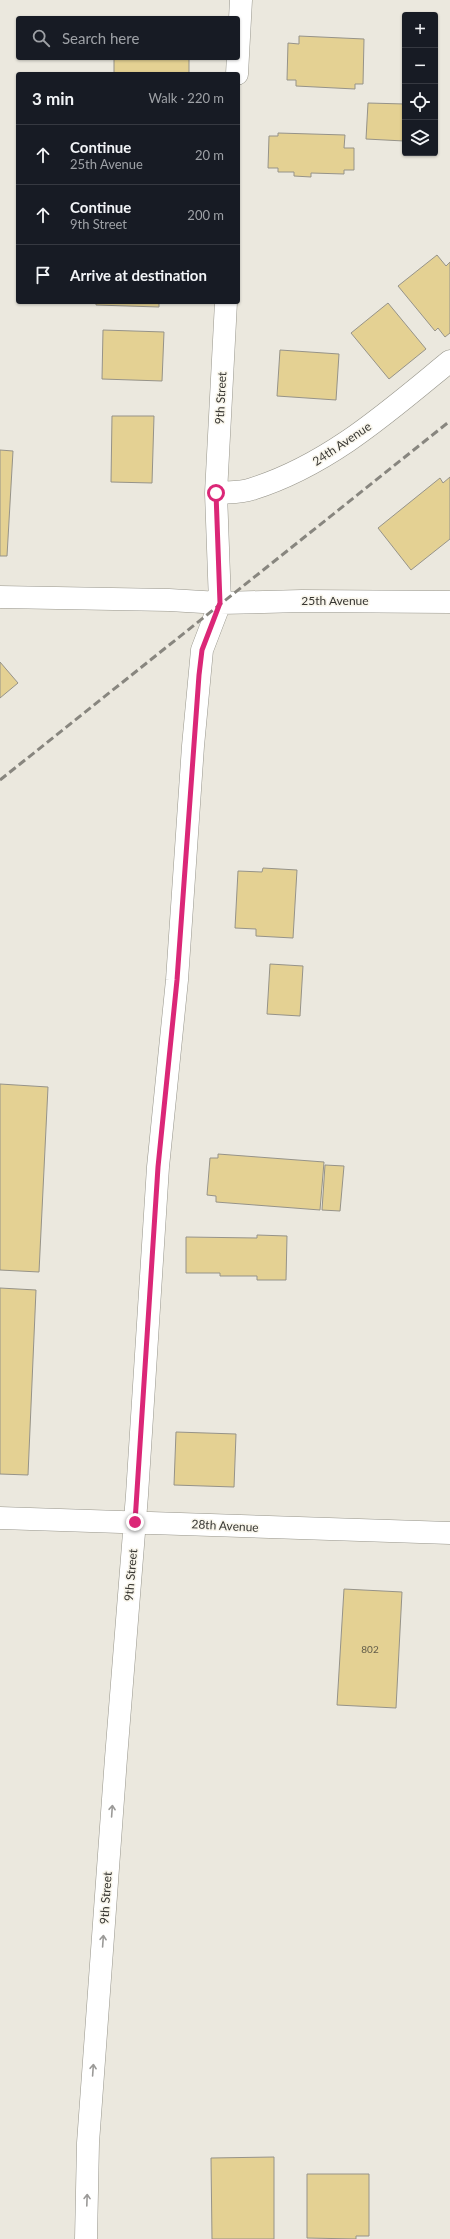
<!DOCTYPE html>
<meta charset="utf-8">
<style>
body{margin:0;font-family:Lato,sans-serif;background:#20242c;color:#f1f3f6}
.controls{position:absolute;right:12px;top:12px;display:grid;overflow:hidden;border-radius:4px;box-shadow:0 1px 3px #0004}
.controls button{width:36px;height:36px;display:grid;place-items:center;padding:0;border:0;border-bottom:1px solid #363941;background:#171b24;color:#f1f3f6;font:20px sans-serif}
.stop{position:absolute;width:12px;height:12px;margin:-9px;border:3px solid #db2777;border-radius:50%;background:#fff}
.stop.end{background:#db2777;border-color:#fff;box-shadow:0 1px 4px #0008}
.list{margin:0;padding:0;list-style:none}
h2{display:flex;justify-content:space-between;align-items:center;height:52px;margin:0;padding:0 16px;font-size:17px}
h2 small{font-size:13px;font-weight:400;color:#9ea1a6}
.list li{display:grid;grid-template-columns:26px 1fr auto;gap:12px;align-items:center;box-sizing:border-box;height:60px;padding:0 16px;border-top:1px solid #363941}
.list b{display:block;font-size:15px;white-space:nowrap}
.list p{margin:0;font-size:13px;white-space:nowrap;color:#9ea1a6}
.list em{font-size:13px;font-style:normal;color:#9ea1a6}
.icon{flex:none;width:22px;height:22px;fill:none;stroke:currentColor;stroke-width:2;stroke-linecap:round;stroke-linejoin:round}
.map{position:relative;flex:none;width:450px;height:2239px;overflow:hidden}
.search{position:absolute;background:#171b24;box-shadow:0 1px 3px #0004;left:16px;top:16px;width:224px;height:44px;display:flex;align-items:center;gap:10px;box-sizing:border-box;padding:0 14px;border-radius:4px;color:#9ea1a6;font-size:15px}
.panel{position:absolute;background:#171b24;box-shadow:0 1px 3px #0004;left:16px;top:72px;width:224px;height:232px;border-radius:4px}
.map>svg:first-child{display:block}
</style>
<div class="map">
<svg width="450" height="2239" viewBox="0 0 450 2239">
<rect width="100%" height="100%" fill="#ebe8de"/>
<path fill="#e4d193" stroke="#969389" d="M299,36L364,39L363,84H355V89L296,86V80H287L288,43L299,44Z
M114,58H189V74H114Z
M368,103L405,104L404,141L366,139Z
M278,133L345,135L344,148H354V170H344V174L311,173V177L294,176V172H278V168H268L269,136H278Z
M437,255L446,266L450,262V333L445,337L438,328L435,331L398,286Z
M96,302H168H159V307L96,305Z
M388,303L426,349L389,379L351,333Z
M103,330L164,332L162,381L102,379Z
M280,350L339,354L336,400L277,396Z
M112,416H154L152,483L111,482Z
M0,450L13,451L7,556H0Z
M450,477V539L411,570L378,528L440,478L443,483Z
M0,662L18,683L0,698Z
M263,868L297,870L293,938L256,936V929L235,928L238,871L262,872Z
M270,964L303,966L300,1016L267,1014Z
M0,1084L48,1087L39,1272L0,1270Z
M218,1154L324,1162L320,1210L216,1202V1196L207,1195L210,1158H218Z
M325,1165L344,1166L340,1211L322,1210Z
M257,1235L287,1236L286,1280H257V1276H220V1273H186V1237L257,1238Z
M0,1288L36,1290L28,1475L0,1474Z
M176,1432L236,1434L234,1487L174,1485Z
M344,1589L402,1592L396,1708L337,1705Z
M274,2157V2239H212L211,2158Z
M307,2174H369V2236H356V2239L307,2238Z"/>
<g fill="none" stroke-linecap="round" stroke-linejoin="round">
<defs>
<path id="minor" d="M237,74L241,0
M216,493C228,492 242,493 252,489C329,465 389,411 450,361
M0,597L169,600L220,603L302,601L450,602
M0,1518L450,1533
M86,2239L88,2143L116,1758L137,1495L158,1167L177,980L193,746L202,650L220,603L216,493L226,302"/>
</defs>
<use href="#minor" stroke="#97958b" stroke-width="23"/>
<use href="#minor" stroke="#fff" stroke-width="22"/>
<path stroke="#88867f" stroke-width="3" stroke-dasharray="8 4" stroke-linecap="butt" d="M0,780L450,421"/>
</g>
<defs><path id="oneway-shaft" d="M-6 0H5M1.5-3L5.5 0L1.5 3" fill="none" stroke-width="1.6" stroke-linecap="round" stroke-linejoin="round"/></defs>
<g stroke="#9b9a98">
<use href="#oneway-shaft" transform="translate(112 1811) rotate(-86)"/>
<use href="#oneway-shaft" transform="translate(103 1941) rotate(-86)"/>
<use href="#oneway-shaft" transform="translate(93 2070) rotate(-86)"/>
<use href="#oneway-shaft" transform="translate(87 2200) rotate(-88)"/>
</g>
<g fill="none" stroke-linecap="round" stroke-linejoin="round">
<path stroke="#db2777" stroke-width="5" d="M135,1522L158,1167L177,980L199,675L202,650L220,603L216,493"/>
</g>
<g text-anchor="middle" stroke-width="3" stroke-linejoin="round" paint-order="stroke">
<g font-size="10" fill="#625d4a">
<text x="370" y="1653">802</text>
</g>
<g font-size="12" fill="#373632" stroke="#f8f5eb">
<text transform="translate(221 398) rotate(-87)" y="4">9th Street</text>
<text transform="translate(342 444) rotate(-34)" y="4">24th Avenue</text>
<text x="335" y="605">25th Avenue</text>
<text transform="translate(225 1526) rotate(3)" y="4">28th Avenue</text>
<text transform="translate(131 1575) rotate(-85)" y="4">9th Street</text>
<text transform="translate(106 1898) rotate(-86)" y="4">9th Street</text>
</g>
</g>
</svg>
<div class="controls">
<button>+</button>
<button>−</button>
<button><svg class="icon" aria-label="locate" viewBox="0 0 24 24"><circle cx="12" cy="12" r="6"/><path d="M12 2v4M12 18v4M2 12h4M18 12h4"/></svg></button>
<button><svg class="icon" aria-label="layers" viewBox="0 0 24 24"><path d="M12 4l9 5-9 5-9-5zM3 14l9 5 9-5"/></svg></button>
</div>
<div class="stop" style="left:216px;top:493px"></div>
<div class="stop end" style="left:135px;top:1522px"></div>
<div class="search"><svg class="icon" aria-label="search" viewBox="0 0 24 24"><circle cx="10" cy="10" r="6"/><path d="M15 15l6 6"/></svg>Search here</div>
<section class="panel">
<h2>3 min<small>Walk · 220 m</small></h2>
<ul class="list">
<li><svg class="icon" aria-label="ahead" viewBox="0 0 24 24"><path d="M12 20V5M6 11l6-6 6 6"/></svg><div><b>Continue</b><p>25th Avenue</p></div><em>20 m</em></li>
<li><svg class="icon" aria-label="ahead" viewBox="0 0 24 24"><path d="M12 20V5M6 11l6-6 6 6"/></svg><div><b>Continue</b><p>9th Street</p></div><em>200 m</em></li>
<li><svg class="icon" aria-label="arrive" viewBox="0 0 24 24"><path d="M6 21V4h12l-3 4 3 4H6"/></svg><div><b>Arrive at destination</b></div></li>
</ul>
</section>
</div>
